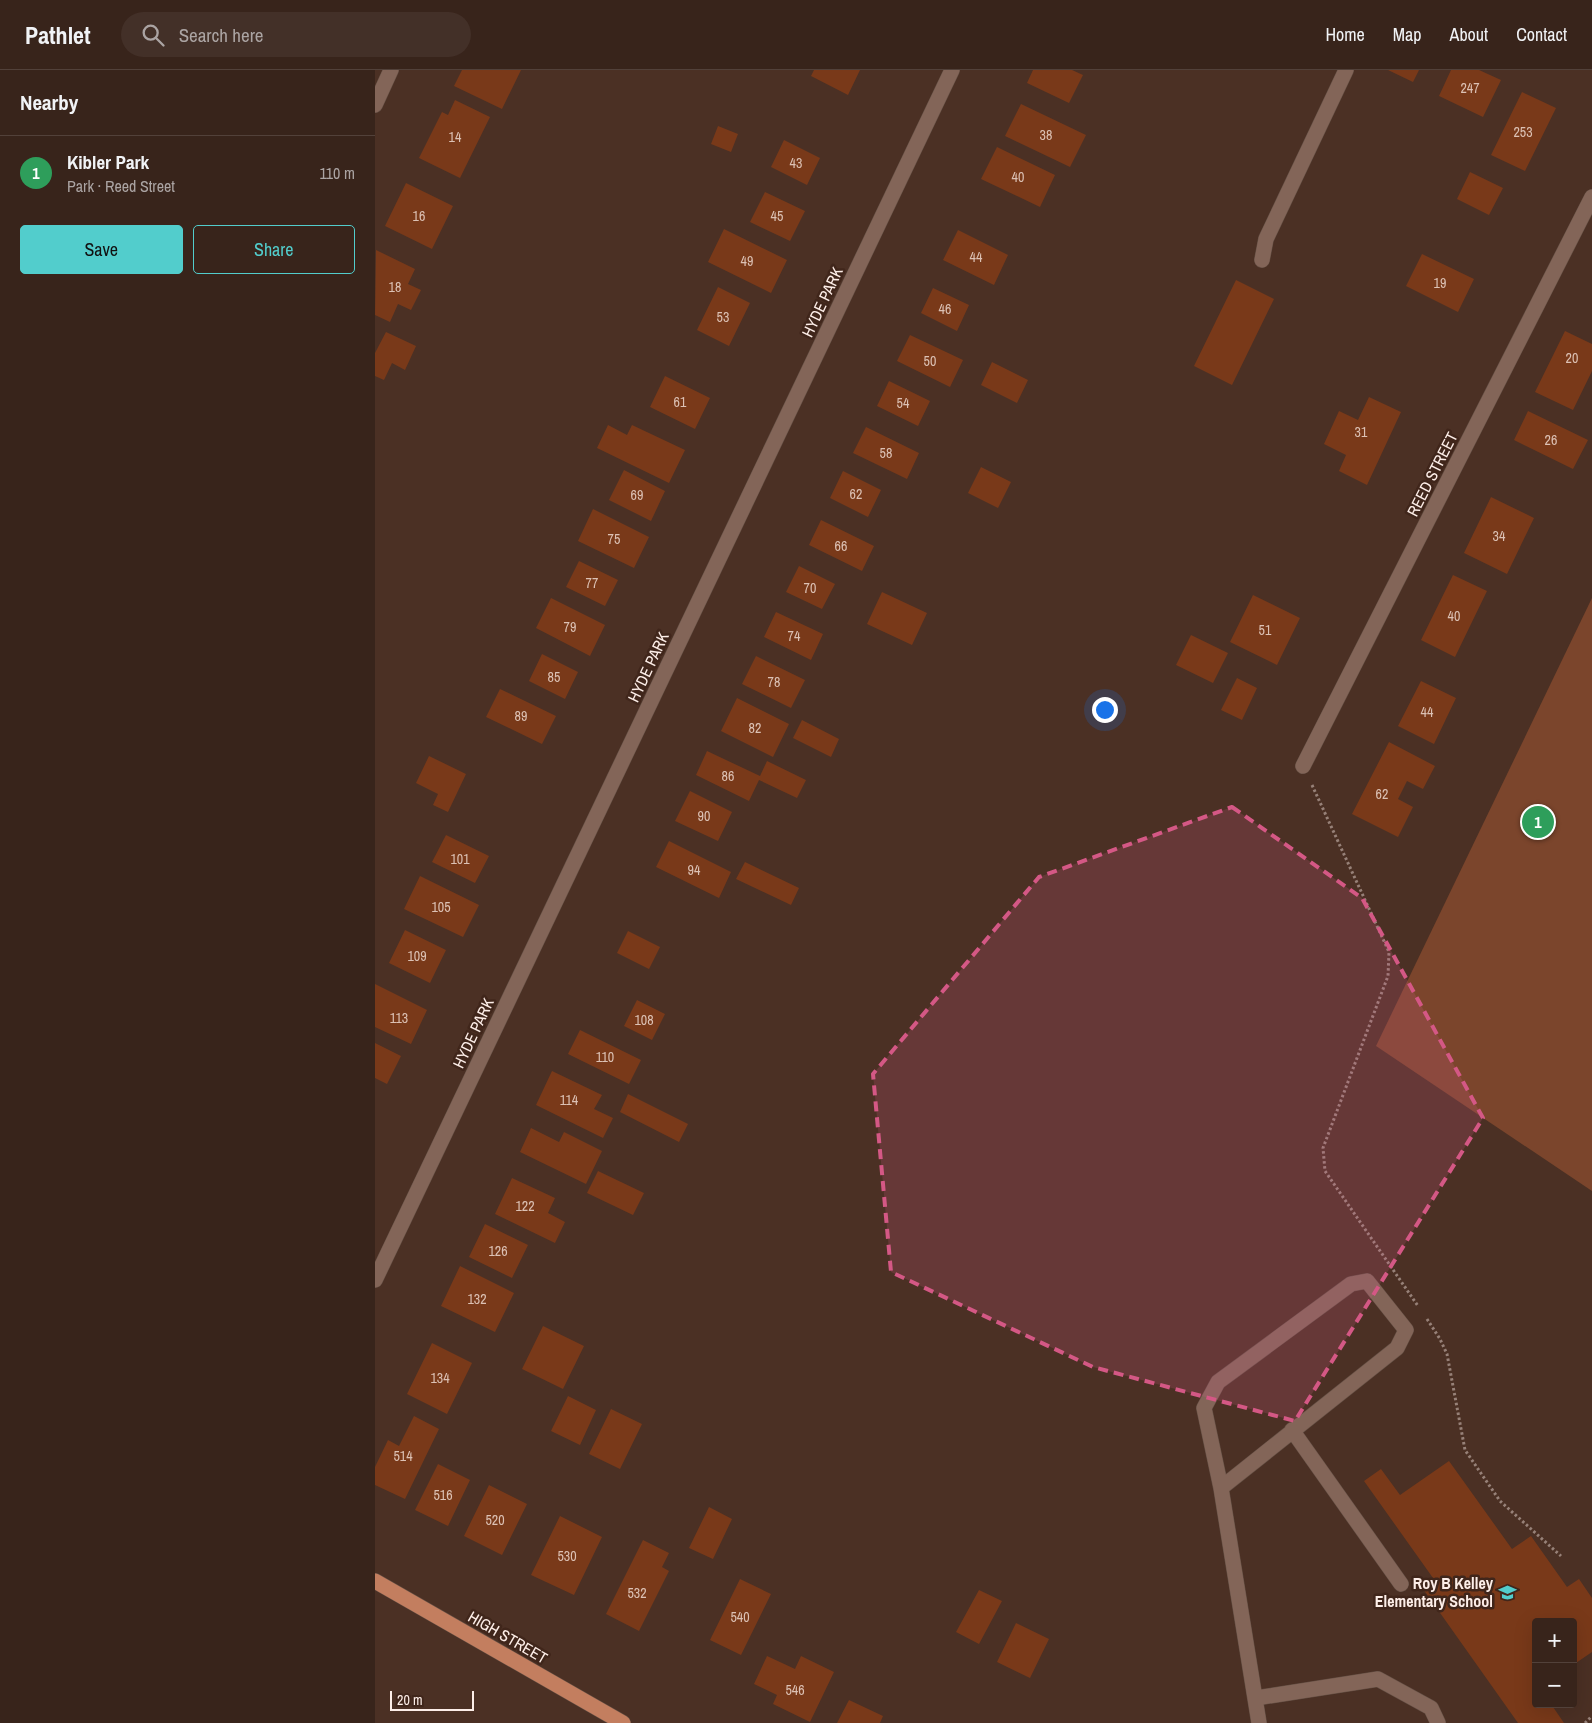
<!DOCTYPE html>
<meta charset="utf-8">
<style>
body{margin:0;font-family:"Archivo Narrow",sans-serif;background:#433028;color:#f1f3f6}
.controls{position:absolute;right:15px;bottom:15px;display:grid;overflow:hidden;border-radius:5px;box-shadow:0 5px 20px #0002}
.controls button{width:45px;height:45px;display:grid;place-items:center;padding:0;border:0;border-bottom:1px solid #52413a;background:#38241b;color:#f1f3f6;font:25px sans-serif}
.scale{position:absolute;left:15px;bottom:12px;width:84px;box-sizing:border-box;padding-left:5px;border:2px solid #fdeee8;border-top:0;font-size:14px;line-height:18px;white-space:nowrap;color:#fdeee8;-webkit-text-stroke:4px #40261b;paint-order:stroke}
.you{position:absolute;left:729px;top:639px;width:18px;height:18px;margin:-12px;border:4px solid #fff;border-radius:50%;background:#1a73e8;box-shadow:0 0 0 8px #1a73e833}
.badge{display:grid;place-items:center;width:32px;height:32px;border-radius:50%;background:#52cdcc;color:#fff;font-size:16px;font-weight:700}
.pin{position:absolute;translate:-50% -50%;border:2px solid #fff;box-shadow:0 1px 5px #0006}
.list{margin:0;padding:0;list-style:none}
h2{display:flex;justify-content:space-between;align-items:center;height:65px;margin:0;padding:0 20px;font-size:21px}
h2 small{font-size:16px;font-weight:400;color:#aba4a3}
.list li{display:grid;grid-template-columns:32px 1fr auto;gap:15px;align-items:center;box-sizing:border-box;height:75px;padding:0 20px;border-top:1px solid #52413a}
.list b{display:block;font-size:19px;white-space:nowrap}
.list p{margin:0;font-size:16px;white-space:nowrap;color:#aba4a3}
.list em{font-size:16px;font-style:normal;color:#aba4a3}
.actions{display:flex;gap:10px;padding:15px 20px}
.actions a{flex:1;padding:11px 0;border:1px solid #52cdcc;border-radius:5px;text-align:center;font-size:18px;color:#52cdcc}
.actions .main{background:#52cdcc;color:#111}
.icon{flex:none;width:28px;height:28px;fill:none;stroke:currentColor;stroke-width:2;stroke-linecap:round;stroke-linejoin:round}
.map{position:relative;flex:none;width:1217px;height:1653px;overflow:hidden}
header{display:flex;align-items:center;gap:30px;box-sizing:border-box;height:70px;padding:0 25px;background:#38241b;border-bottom:1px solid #52413a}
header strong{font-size:24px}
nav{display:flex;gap:28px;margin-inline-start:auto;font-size:18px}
.search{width:350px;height:45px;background:#433028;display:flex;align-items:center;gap:12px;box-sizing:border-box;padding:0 18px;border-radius:28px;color:#aba4a3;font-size:19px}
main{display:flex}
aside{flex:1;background:#38241b}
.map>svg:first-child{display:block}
</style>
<header>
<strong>Pathlet</strong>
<div class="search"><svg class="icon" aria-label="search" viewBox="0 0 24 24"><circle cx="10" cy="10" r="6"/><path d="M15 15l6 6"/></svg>Search here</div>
<nav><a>Home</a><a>Map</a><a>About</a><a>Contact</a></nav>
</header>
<main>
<aside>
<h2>Nearby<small></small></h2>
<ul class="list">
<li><span class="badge" style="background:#2e9e5b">1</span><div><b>Kibler Park</b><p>Park · Reed Street</p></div><em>110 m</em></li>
</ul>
<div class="actions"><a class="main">Save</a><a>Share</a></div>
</aside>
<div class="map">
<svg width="1217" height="1653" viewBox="0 0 1217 1653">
<rect width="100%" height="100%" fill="#4b3024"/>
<path fill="#7b452c" d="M1217,528V1121L1001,976Z"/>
<path fill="#793919" d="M87,0H146L127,39L79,16Z
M439,0H485L473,25L436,6Z
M658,0H697L708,5L694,33L652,13Z
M1013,0H1044L1038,12Z
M1076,0H1104L1126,10L1108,47L1064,26Z
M1147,22L1181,38L1150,101L1116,85Z
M80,30L115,47L85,108L44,88L67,42L73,45Z
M646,34L711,65L695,97L630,66Z
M343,56L363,64L356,82L336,74Z
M409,70L445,88L432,115L396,97Z
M622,77L680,105L665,137L606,109Z
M1095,102L1128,118L1114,145L1082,129Z
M31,113L78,136L57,179L10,156Z
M390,122L430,141L415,171L375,152Z
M349,159L412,190L396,223L333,192Z
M583,160L633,185L619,215L568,190Z
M1,180L40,199L33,214L46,220L36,240L23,234L15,252L0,245Z
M1047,184L1099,209L1083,242L1031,216Z
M861,210L899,229L857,315L819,296Z
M343,217L375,233L354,276L322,260Z
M558,218L594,235L582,261L546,243Z
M1190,261L1217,274V301L1198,340L1160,322Z
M11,262L41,276L30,300L17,293L9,310L0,306V283Z
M535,265L588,290L575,317L522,291Z
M617,292L653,310L642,333L606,315Z
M290,306L335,328L320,359L275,337Z
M514,311L555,331L543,356L502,336Z
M994,327L1026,342L992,415L964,401L971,385L949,374L964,341L983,350Z
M1153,341L1213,370L1198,399L1139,370Z
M233,355L252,365L257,355L310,380L294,413L222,378Z
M491,357L544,383L532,409L478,383Z
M606,397L636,412L623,438L593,423Z
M249,400L290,421L276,451L234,430Z
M468,401L506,420L493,447L455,428Z
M1116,427L1159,448L1132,504L1089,483Z
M218,439L274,467L259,498L203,471Z
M446,450L499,476L487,501L434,475Z
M204,491L243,510L230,536L191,517Z
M424,496L460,514L447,539L411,522Z
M1078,505L1112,521L1080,587L1046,570Z
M507,522L552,543L537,575L492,554Z
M878,525L925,548L902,595L855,572Z
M176,528L230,555L215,586L161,558Z
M401,542L448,564L436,590L389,567Z
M816,565L853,583L838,613L801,595Z
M167,584L203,602L190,629L154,611Z
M381,586L430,610L416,638L367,614Z
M862,608L882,618L867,650L846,640Z
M1046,611L1081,628L1059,674L1023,656Z
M125,619L181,646L167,674L111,647Z
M362,628L414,654L398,687L346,661Z
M427,650L464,669L456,687L418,668Z
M1014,672L1060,696L1048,719L1032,711L1023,729L1038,737L1023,767L977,744Z
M332,681L385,706L392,691L431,710L422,728L384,710L374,731L321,705Z
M54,686L91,704L73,742L58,735L63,724L41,713Z
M315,721L357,742L343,771L300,751Z
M71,765L114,786L100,813L57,792Z
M294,771L356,802L344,828L281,797Z
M370,792L424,818L416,835L361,809Z
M45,806L104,835L88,867L29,839Z
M30,860L71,880L55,913L14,893Z
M253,861L285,877L274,899L242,883Z
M0,914L52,940L36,974L0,957Z
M262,930L290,944L277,970L249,956Z
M205,960L266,990L254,1014L193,984Z
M0,973L26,986L12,1014L0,1008Z
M177,1001L227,1025L219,1039L238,1048L228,1068L161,1035Z
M253,1024L313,1054L304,1072L245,1042Z
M156,1058L184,1072L189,1062L227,1081L211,1114L145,1082Z
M223,1101L269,1123L258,1145L212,1123Z
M137,1108L180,1128L173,1143L190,1152L180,1173L120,1144Z
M110,1154L153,1175L137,1208L94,1187Z
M85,1196L139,1223L120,1262L66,1236Z
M168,1256L209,1276L188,1319L147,1299Z
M57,1273L97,1293L72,1344L32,1324Z
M193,1326L221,1340L205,1375L176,1361Z
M236,1339L267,1354L245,1399L214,1384Z
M39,1346L64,1359L30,1429L0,1415V1397L13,1370L24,1376Z
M1074,1391L1137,1479L1156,1466L1192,1517L1204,1509L1217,1528V1582L1198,1595V1552H1161V1634H1176L1189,1653H1143L1046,1516L1058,1508L989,1411L1006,1399L1025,1425Z
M63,1394L95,1410L73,1456L40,1440Z
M114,1415L152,1434L127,1485L89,1466Z
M334,1437L357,1449L338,1489L314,1478Z
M185,1446L227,1467L199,1525L156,1505Z
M268,1470L294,1483L287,1497L294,1501L264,1561L231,1544Z
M365,1509L396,1524L366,1585L335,1570Z
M604,1520L627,1531L604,1574L581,1562Z
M641,1553L674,1569L655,1608L622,1592Z
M392,1586L420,1599L426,1586L459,1602L435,1652L398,1634L402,1625L379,1614Z
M474,1630L508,1646L505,1653H462Z"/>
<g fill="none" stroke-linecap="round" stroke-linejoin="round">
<defs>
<path id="minor" d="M0,35L16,0
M887,190L891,169L971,0
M928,696L1217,127
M0,1210L577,0
M917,1360L1026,1514
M846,1418L1022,1278L1031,1260L992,1211L976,1214L843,1312L829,1338L846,1418L884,1653
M881,1628L1003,1609L1056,1638L1063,1653"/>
<path id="major" d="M0,1511L248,1653"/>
</defs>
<use href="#minor" stroke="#655045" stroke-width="16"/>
<use href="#major" stroke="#655045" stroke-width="16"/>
<path stroke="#978178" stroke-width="3" stroke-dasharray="2.5 2.5" stroke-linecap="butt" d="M937,715L1014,882L1013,906L948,1078L950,1101L1043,1236
M1052,1249L1065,1269L1072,1284L1090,1380L1125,1431L1186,1486
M1210,1653L1217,1646"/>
<use href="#minor" stroke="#836558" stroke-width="15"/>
<use href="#major" stroke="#c37e5f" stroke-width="15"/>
</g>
<path fill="#d45885" fill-opacity="0.2" stroke="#d45885" stroke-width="4" stroke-dasharray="10 6" stroke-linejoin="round" d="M857,737L987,828L1108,1048L920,1351L718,1297L516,1202L498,1004L664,807Z"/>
<defs>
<symbol id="school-bare" viewBox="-9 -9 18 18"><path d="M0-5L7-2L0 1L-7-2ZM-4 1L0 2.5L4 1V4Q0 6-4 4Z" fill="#52cdcc" stroke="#40261b" stroke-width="2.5" paint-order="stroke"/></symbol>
</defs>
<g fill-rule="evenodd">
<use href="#school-bare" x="1120" y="1510" width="25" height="25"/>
</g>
<g text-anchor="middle" stroke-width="5" stroke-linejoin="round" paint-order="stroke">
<g font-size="14" fill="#dcc1b4">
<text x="1095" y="23">247</text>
<text x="1148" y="67">253</text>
<text x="671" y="70">38</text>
<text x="80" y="72">14</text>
<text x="421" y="98">43</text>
<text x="643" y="112">40</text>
<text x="44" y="151">16</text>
<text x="402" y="151">45</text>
<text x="601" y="192">44</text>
<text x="372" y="196">49</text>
<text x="1065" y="218">19</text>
<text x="20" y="222">18</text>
<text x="570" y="244">46</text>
<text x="348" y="252">53</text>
<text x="1197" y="293">20</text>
<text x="555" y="296">50</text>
<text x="305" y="337">61</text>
<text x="528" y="338">54</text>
<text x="986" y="367">31</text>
<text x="1176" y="375">26</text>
<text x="511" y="388">58</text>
<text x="481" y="429">62</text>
<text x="262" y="430">69</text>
<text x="1124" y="471">34</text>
<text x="239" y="474">75</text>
<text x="466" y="481">66</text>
<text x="217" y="518">77</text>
<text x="435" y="523">70</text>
<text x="1079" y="551">40</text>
<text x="195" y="562">79</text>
<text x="890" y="565">51</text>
<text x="419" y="571">74</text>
<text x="179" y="612">85</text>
<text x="399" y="617">78</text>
<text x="1052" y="647">44</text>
<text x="146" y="651">89</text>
<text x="380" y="663">82</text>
<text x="353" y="711">86</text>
<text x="1007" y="729">62</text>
<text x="329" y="751">90</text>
<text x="85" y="794">101</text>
<text x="319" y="805">94</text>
<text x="66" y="842">105</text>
<text x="42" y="891">109</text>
<text x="24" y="953">113</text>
<text x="269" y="955">108</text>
<text x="230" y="992">110</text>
<text x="194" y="1035">114</text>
<text x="150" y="1141">122</text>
<text x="123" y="1186">126</text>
<text x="102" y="1234">132</text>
<text x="65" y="1313">134</text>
<text x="28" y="1391">514</text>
<text x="68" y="1430">516</text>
<text x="120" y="1455">520</text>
<text x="192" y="1491">530</text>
<text x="262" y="1528">532</text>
<text x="365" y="1552">540</text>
<text x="420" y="1625">546</text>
</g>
<g font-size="16" fill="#fdeee8" stroke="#40261b">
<text transform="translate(447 232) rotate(-65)" y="6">HYDE PARK</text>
<text transform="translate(1057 404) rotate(-63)" y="6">REED STREET</text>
<text transform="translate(273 597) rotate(-65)" y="6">HYDE PARK</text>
<text transform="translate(98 963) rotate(-65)" y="6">HYDE PARK</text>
<text transform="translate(133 1567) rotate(30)" y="6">HIGH STREET</text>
</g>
<g font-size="16" font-weight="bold" fill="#fdeee8" stroke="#40261b" text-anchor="end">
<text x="1118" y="1519">Roy B Kelley<tspan x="1118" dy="18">Elementary School</tspan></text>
</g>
</g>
</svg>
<div class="controls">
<button>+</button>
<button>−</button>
</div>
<div class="scale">20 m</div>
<div class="you"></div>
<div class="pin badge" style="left:1163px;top:752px;background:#2e9e5b">1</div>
</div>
</main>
